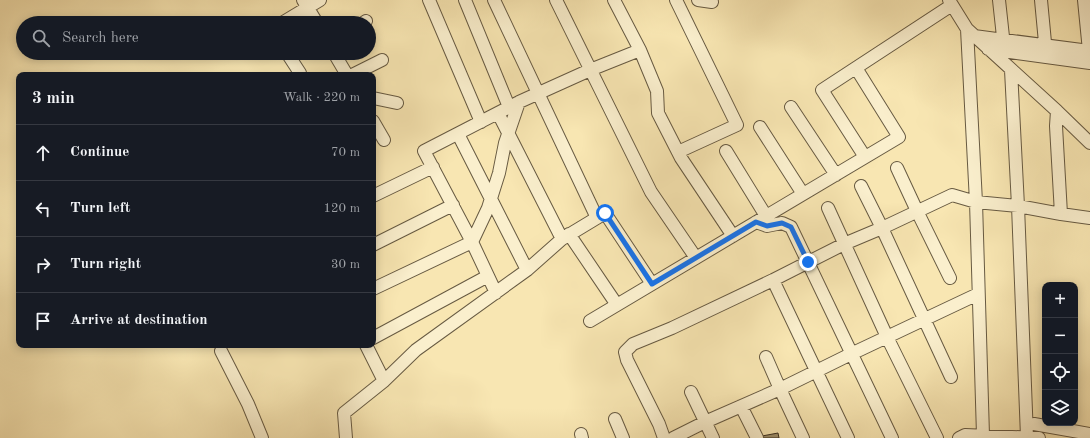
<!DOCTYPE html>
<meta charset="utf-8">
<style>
body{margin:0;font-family:"Old Standard TT",serif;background:#242831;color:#f1f3f6}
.controls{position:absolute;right:12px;bottom:12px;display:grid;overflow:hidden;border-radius:8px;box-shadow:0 2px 10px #0003}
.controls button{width:36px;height:36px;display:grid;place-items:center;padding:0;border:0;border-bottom:1px solid #363941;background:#171b24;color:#f1f3f6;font:20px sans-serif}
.stop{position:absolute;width:12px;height:12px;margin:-9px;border:3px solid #1a73e8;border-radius:50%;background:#fff}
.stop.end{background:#1a73e8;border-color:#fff;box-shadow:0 1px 4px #0008}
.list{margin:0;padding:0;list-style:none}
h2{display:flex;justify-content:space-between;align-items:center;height:52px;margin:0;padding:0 16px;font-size:17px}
h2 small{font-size:13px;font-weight:400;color:#9ea1a6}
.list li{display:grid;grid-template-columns:26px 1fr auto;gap:12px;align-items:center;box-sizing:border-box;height:56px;padding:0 16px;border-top:1px solid #363941}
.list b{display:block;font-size:15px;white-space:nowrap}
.list em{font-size:13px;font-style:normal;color:#9ea1a6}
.icon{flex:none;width:22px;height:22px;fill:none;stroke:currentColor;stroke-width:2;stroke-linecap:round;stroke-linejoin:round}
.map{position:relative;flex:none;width:1090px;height:438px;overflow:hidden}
.search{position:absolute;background:#171b24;box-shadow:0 2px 10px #0003;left:16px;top:16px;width:360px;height:44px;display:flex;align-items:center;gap:10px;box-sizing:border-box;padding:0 14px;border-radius:22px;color:#9ea1a6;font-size:15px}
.panel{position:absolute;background:#171b24;box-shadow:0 2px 10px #0003;left:16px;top:72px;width:360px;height:276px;border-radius:8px}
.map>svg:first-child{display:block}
</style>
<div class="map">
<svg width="1090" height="438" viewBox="0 0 1090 438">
<rect width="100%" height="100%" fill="#f8e6b2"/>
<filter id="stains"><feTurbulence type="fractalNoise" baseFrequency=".005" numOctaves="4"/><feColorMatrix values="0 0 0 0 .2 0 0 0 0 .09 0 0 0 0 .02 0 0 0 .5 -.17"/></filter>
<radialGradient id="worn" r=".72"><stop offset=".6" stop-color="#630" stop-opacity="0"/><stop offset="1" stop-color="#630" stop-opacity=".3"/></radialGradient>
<path fill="#9b8d6a" stroke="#372c1d" d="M778,433L779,438H763L762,436Z"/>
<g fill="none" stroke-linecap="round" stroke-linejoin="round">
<defs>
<path id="minor" d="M303,0L317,23
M429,0L481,122
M465,0L509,107
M494,0L597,218
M556,0L651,192L696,258
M614,0L640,50L657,91L658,113L681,158L733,236
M676,0L737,125L678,152
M698,0L712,2
M949,0L967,29L1057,111L1090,143
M999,0L1004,46
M1041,0L1046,53
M1084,0L1089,51L1088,59
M282,23L320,0
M363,23L366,21
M967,29L976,202L983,435
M974,36L1090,51
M988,49L1090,63
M287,53L300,73V75
M334,53L347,75
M1011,70L1018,206L1027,437
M352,75L382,60
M373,98L397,103
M791,107L836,175
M1057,111L1056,126L1061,214
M498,113L562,239
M373,121L384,140
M760,127L803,194
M458,134L527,270
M726,151L766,216
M865,157L822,90L952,5
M897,168L917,211L950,278
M861,186L882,228L951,377
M373,196L433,167
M828,208L887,337L937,438
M756,222L767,226L782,223L791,227L892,438
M569,234L617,305
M373,245L453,205
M773,280L848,438
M373,289L472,242L488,208L499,173L505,143L519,102
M496,293L472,242L424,151L519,102L590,70L640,50
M590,321L899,137L856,68
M373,338L488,276
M366,345L384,381
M221,351L248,404L262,438
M766,357L780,389L803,438
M691,392L713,438
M741,406L757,438
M615,419L623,438
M1034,424L1090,434
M581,434L582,438
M346,438L344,413L384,381L416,350L527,270L562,239L605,213L652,284
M664,438L659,424L627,360L625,352L633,344L672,328L773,280L844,244L882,228L952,195L976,202L1018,206L1061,214L1090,218
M673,438L705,422L780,389L851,354L978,294
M959,438L965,435L1039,438"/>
</defs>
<use href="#minor" stroke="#675a42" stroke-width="14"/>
<use href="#minor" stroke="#faefcd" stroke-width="12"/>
</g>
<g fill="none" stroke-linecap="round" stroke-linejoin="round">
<path stroke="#1a73e8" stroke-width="5" d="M605,213L652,284L756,222L767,226L782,223L791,227L808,262"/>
</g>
<rect width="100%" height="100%" filter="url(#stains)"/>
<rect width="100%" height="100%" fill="url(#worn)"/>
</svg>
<div class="controls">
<button>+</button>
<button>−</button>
<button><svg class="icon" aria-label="locate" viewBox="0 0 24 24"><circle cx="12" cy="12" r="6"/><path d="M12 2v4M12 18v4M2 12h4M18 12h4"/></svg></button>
<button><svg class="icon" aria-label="layers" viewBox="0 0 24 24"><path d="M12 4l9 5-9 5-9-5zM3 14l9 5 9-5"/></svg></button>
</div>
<div class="stop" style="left:605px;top:213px"></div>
<div class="stop end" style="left:808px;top:262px"></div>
<div class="search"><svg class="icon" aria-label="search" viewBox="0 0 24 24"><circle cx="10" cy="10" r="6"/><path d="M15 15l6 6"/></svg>Search here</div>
<section class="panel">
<h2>3 min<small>Walk · 220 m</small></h2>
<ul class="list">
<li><svg class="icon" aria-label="ahead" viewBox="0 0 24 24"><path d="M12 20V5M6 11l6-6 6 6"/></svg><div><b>Continue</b></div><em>70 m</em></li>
<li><svg class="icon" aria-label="left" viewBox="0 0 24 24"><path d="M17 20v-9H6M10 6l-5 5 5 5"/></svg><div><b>Turn left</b></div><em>120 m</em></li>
<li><svg class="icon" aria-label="right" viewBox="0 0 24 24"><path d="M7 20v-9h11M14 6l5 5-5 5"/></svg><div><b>Turn right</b></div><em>30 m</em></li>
<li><svg class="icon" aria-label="arrive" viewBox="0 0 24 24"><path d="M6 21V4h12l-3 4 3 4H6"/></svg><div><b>Arrive at destination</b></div></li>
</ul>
</section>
</div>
